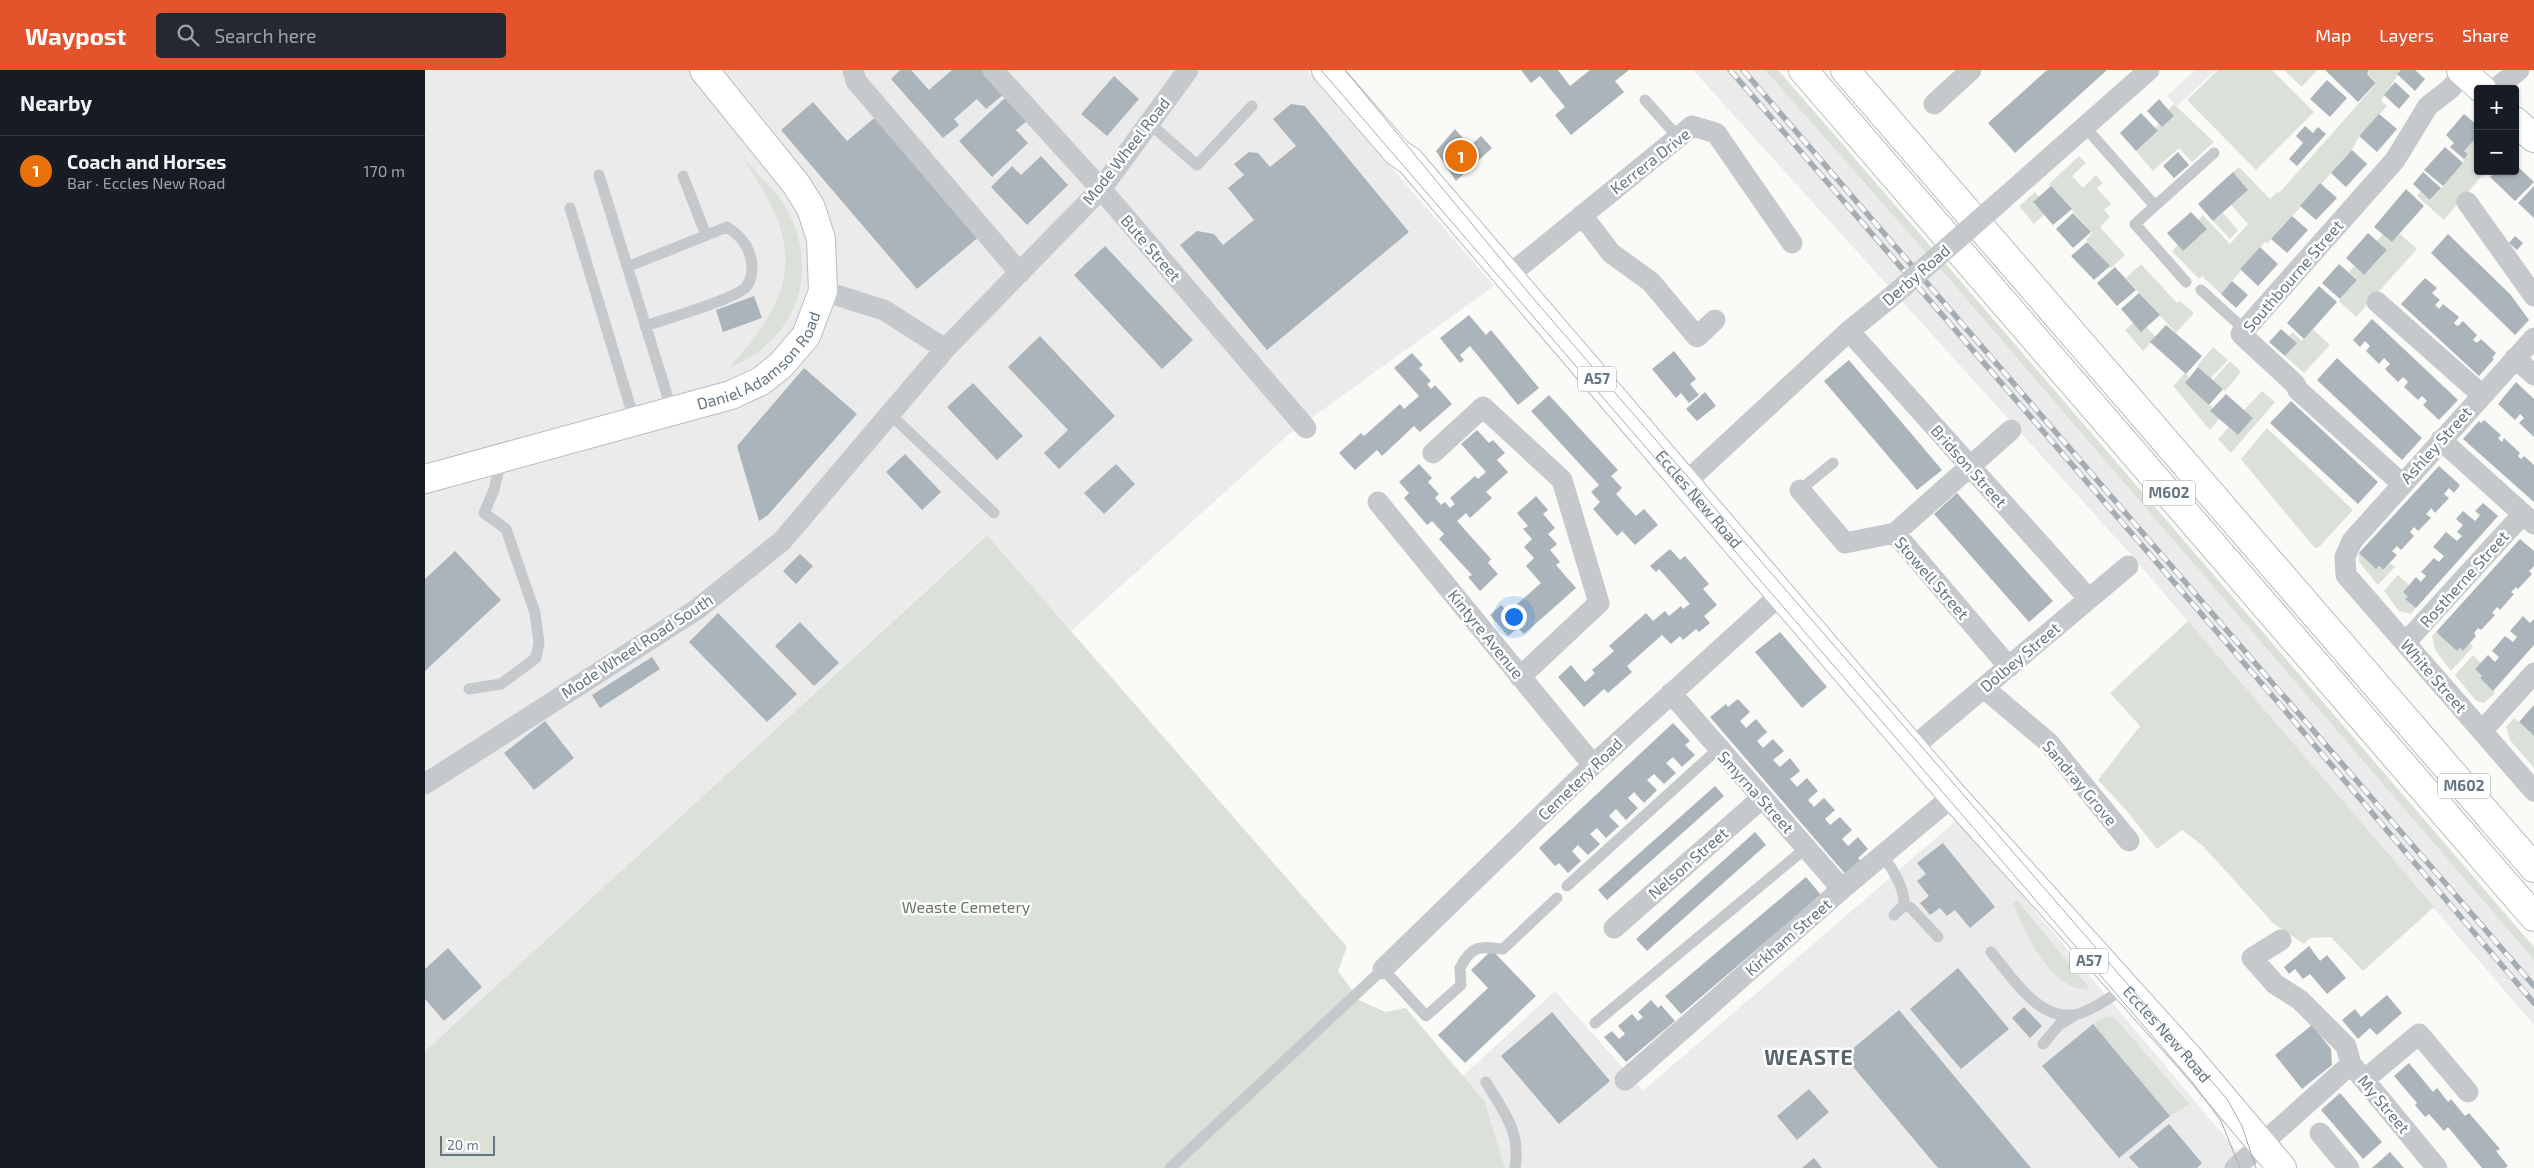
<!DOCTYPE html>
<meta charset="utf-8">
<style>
body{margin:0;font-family:"Exo 2",sans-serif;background:#242831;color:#f1f3f6}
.controls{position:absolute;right:15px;top:15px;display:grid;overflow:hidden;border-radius:5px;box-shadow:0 1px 4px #0004}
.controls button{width:45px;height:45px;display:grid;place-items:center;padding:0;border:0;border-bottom:1px solid #363941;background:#171b24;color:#f1f3f6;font:25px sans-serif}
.scale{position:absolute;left:15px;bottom:12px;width:55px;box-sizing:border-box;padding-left:5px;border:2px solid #647682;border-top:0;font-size:14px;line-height:18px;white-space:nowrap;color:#647682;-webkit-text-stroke:4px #fff;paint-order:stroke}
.you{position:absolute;left:1088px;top:546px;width:18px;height:18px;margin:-12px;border:4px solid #fff;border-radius:50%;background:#1a73e8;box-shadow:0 0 0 8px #1a73e833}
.badge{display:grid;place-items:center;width:32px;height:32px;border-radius:50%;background:#e4542c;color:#fff;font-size:16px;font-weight:700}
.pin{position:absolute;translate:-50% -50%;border:2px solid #fff;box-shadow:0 1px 5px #0006}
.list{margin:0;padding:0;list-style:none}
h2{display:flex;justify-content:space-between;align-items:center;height:65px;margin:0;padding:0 20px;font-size:21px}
h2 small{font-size:16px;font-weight:400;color:#9ea1a6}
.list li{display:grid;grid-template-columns:32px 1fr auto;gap:15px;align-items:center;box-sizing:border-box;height:70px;padding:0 20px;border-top:1px solid #363941}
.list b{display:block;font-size:19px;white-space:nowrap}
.list p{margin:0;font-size:16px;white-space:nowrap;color:#9ea1a6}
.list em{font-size:16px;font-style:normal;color:#9ea1a6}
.icon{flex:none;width:28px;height:28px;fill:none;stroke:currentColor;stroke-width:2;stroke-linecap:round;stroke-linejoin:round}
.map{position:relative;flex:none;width:2109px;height:1098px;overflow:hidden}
header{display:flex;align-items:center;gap:30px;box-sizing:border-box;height:70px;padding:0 25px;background:#e4542c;color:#fff}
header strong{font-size:24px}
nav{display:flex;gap:28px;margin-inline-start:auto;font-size:18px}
.search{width:350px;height:45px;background:#242831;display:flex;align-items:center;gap:12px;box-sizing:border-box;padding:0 18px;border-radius:5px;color:#9ea1a6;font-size:19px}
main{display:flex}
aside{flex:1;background:#171b24}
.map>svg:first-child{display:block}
</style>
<header>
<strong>Waypost</strong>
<div class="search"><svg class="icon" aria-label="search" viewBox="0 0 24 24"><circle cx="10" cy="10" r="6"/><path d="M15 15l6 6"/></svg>Search here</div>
<nav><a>Map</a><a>Layers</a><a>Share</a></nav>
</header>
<main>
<aside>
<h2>Nearby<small></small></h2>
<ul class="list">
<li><span class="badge" style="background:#e8710a">1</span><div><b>Coach and Horses</b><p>Bar · Eccles New Road</p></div><em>170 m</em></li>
</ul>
</aside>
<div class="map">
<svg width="2109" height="1098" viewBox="0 0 2109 1098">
<rect width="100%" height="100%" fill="#fafaf7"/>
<path fill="#eaebea" d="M0,0H882L1069,216L863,365L646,561L561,465L0,981Z
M1268,0H1340L1519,203L2109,890V955L1701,479Z
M1770,0H1791L1752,36L1742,26Z
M1533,749L1826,1098H1080L1060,1032L1038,1006L1130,921L1218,1021Z"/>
<path fill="#dbe1d8" d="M1340,0H1353L1414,70L2109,877V890L1519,203Z
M1793,0H1847L1889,42L1831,100L1762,30Z
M1859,0H1892L1877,17Z
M1945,0H1976L1956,31L1962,36L1934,66L1927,80L1842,174L1840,172L1815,199L1816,201L1796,224L1777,206L1774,209L1747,181L1753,175L1758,181L1773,150L1778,145L1805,174L1823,154L1806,135L1823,120L1808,102L1814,97L1845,129L1852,122L1854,123L1952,13L1943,4Z
M1749,34L1789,72L1767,92L1754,78L1728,101L1711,81L1733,62L1730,58L1734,54L1737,57L1749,46L1743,40Z
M2053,66V101H2061L2019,150L1992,126L1996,121L2006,130L2039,92L2038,90L2043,84L2039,81Z
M1654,86L1661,93L1647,106L1658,118L1671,105L1678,113L1672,118L1686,134L1679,140L1685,147L1675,157L1700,185L1686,198L1661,170L1667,163L1624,114Z
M319,89C334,106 353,122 363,142C396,205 369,272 304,298C344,253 377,210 351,146C343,126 330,108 319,89Z
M1610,122L1614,127L1608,133L1619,145L1609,154L1594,136Z
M1798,143L1813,160L1805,169L1788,151Z
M1958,164L1967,172L1975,164L1992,179L1931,247L1914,231L1932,210L1924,202L1929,196L1939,205L1962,180L1952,171Z
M1716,194L1752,233L1755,231L1769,243L1751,263L1701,208Z
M1708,253L1721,257L1731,267L1718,281L1700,260Z
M1888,259L1905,275L1879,303L1860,286L1872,273L1864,266L1867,262L1877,271Z
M1788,277L1803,290L1786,308L1772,296Z
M1805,291L1816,302L1800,321L1788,310Z
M1760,303L1764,307L1760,313L1788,338L1785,341L1794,349L1785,360L1748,316Z
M1837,321L1850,332L1806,383L1793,369L1804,357L1813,365L1828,348L1819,340Z
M1842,358L1928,440L1894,477L1890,478L1883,470L1816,389Z
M562,465L922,877L913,901L934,930L960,942L981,938L1060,1032L1080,1098H0V981Z
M1934,483L1958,500L1965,493L1970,497L1953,515L1934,492Z
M1973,505L1984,515L1978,522L1983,527L1981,530L1991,538L1986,544L1974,541L1959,521Z
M1763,551L2009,837L1938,901L1906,867L1885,868L1879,874L1848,853L1778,776L1757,760L1732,779L1701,740L1673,710L1715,656L1685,623Z
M2011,562L2032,581L2035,578L2038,581L2045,573L2048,577L2026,601L2010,580L2007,566Z
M2048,585L2056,593L2050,599L2057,606L2055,608L2070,623L2059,633L2051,631L2030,605Z
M2089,648L2109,666V698L2085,670L2081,657Z
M1592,830L1665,919C1627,924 1599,861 1588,833Z
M1682,946L1690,948L1764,1034L1745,1046L1668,954Z"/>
<path fill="#abb4ba" d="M475,0H486L504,20L527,0H558L579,24L561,39L552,29L529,49L534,55L518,68L466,9Z
M1096,0H1133L1145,16L1165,0H1204L1190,11L1199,22L1146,65L1130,45L1140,37L1115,6L1106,13Z
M1622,0H1682L1590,83L1563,53Z
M1900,0H1944L1942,4L1951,13L1933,32Z
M1976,0H1990L2000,9L1990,21L1972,4Z
M689,6L714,29L682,66L656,44Z
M1902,10L1922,28L1905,47L1885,29Z
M1970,12L1985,26L1974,39L1959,25Z
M581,27L603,50L591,60L603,73L567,107L534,71Z
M1734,29L1749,46L1737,57L1722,41Z
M388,32L422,71L453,45L556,165L492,219L356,60Z
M866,34L880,36L984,162L842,280L755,175L772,161L789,164L798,175L829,150L803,118L819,105L809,94L824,82L833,83L845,97L871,76L848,49Z
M1716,43L1733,61L1711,81L1695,63Z
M1954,44L1972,59L1952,82L1934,66Z
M2039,44L2053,56V66L2039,81L2043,84L2039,89L2025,77L2029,73L2021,65Z
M1880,56L1888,63L1893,57L1901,64L1872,96L1864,89L1878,73L1871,66Z
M1030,59L1045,76L1056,66L1067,78L1031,111L1011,81Z
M2020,77L2038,93L2018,116L1999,100Z
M1927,80L1942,94L1921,117L1906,103Z
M1753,82L1764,95L1749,108L1738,96Z
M616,86L643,115L602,155L566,117L587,96L596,105Z
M2090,94L2109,112L2090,131L2065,107L2071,101H2090Z
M1808,102L1823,120L1788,151L1773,134Z
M1998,102L2016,118L2005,130L1988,114Z
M1895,113L1912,128L1891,150L1875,136Z
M1626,116L1647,139L1628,155L1608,132Z
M2109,116V148L2093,133Z
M1981,119L1999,136L1967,172L1949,157Z
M1766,142L1782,159L1758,181L1742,163Z
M1648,143L1666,162L1648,178L1631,159Z
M1867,146L1883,160L1862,183L1846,169Z
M1943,163L1962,180L1939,205L1921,188Z
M2023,164L2085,224L2104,250L2090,265L2006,183Z
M2090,166L2098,173L2092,180L2084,173Z
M1662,172L1685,196L1669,210L1646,186Z
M680,176L768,270L737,299L649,205Z
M1835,177L1853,194L1833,216L1815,199Z
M1914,194L1932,210L1915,229L1897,213Z
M1690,197L1711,220L1692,236L1672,213Z
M2000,208L2012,218L2007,223L2015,230L2010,235L2014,239L2018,234L2034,247L2029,253L2031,255L2033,256L2038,251L2052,265L2048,270L2052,273L2056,269L2071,283L2067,288L2069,289L2054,306L1976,234Z
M1807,211L1823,225L1811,238L1796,224Z
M1894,216L1912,232L1879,269L1862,253Z
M1714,223L1735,245L1716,262L1696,239Z
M329,226L337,248L298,262L291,240Z
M1044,245L1061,265L1066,260L1114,318L1093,335L1045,276L1035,285L1039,290L1035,293L1015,268Z
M1947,249L2033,330L2014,350L1998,335L2002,331L1997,326L1993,330L1979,317L1983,312L1978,307L1973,312L1960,299L1965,294L1959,288L1954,294L1941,281L1945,276L1940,271L1935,277L1928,270Z
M1741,255L1777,286L1761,304L1725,272Z
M1856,259L1872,273L1860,286L1844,272Z
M615,266L690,346L634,399L619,383L643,360L583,297Z
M1249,281L1271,309L1265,314L1274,325L1264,333L1256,323L1251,328L1227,299Z
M987,283L998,295L994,298L1006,311L1002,314L1006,319L1010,315L1027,334L995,362L989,356L957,386L952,380L930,400L914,383L936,363L939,366L975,334L979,339L994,326L969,298Z
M1912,288L1997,368L1977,390L1892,310Z
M1424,290L1517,400L1492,420L1399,311Z
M1773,297L1798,319L1784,335L1760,313Z
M379,298L432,344L343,445L334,451L312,376Z
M2091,312L2109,329V367L2094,353L2099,348L2095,344L2090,350L2073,334Z
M548,313L598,366L572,390L522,337Z
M1280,322L1291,336L1272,351L1261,339Z
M1801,324L1828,348L1813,365L1785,341Z
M1124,325L1193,400L1186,406L1197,418L1191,424L1211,446L1219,439L1233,455L1210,475L1197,461L1192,466L1168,439L1175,432L1166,422L1174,415L1106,341Z
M1866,331L1953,412L1933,434L1845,353Z
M2059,350L2076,365L2073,368L2077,372L2079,368L2095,383L2093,386L2096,389L2099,386L2109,395V432L2038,369L2054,351L2056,353Z
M1052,360L1064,373L1068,370L1080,383L1072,390L1083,402L1061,422L1067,428L1045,448L1041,443L1032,451L1066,489L1063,493L1073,504L1055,521L1043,507L1047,505L1014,469L1019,464L1007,451L1002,455L979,428L984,423L974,412L994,394L1007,408L1003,412L1014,424L1010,428L1016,435L1020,432L1025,438L1030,434L1025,428L1050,406L1053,409L1061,402L1036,374Z
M480,384L516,422L497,440L461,402Z
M691,394L710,414L679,444L659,423Z
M2014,396L2035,415L2029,423L2024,418L2019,424L2024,428L2010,443L2006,438L2004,441L2001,444L2006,448L1993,461L1989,457L1985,462L1989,466L1976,480L1972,476L1967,481L1972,485L1958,500L1954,496L1951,499L1934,483Z
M1532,423L1628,531L1604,552L1509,444Z
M1111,426L1123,440L1118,444L1130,458L1123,464L1132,474L1125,480L1135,492L1131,495L1151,518L1099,564L1093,558L1083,566L1065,545L1076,535L1083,542L1116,513L1101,496L1109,488L1099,477L1107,469L1098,459L1103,456L1092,443Z
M2058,433L2073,446L1991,538L1980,529L1983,527L1978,522L1991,507L1996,512L1998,509L2001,506L1996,502L2009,488L2014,492L2019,486L2008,477L2021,462L2032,471L2037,466L2032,462L2038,455L2031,449L2038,441L2050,451L2055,445L2050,441Z
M2095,469L2109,481V496L2104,501L2107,504L2093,519L2091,517L2086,522L2089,524L2075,540L2072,537L2067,543L2070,545L2056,560L2053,558L2049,563L2051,566L2038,581L2035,578L2032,581L2011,562Z
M1245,479L1255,490L1260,486L1284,514L1278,519L1292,535L1279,546L1285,553L1274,562L1271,559L1258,570L1255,566L1246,574L1237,565L1202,596L1207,602L1183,623L1179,619L1159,637L1133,607L1146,595L1160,612L1170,603L1167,600L1189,581L1184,576L1221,543L1228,551L1240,541L1244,546L1256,536L1258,539L1265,534L1234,499L1231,502L1225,496Z
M30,481L76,530L0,601V509Z
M375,484L388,496L371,514L358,501Z
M293,543L372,624L342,652L264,572Z
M2098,546L2105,553L2109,549V575L2068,621L2055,608L2057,606L2050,599L2063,585L2070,592L2074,587L2067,581L2080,566L2088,572L2092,567L2085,561Z
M375,552L414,593L389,616L350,576Z
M1355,562L1402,617L1377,638L1330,582Z
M227,587L235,599L175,638L167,625Z
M1313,629L1325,642L1315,651L1321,658L1331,649L1342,662L1332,671L1338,678L1348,669L1359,681L1348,690L1355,697L1365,688L1375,701L1365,709L1372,717L1382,708L1393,721L1383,730L1389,737L1399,728L1410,740L1400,749L1405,755L1415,747L1427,760L1417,769L1423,776L1433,767L1443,779L1433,788L1437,793L1422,806L1285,647L1301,634L1303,637Z
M2109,635V666L2094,652Z
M120,651L149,688L109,720L79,683Z
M1248,653L1265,671L1260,675L1270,685L1257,697L1248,687L1241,693L1251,703L1239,714L1229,704L1222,710L1232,720L1219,733L1209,722L1203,728L1213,738L1201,750L1191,739L1184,746L1194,756L1181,768L1172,758L1165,764L1175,774L1163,785L1153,775L1147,781L1156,791L1143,803L1134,793L1130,796L1114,778Z
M1290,716L1299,726L1182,830L1173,820Z
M1330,762L1341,775L1222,881L1211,869Z
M1518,773L1570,837L1545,858L1530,840L1522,846L1515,838L1505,845L1495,833L1504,826L1492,811L1501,804L1492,793Z
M1381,807L1396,825L1256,944L1240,926Z
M1884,876L1895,891L1902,885L1921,908L1902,924L1885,904L1878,909L1870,899L1864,904L1859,897Z
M23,878L57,917L19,951L0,929V899Z
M1067,880L1111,926L1040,993L1013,965L1063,918L1046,900Z
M1533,898L1584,959L1536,999L1485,939Z
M1962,925L1977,943L1952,965L1945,958L1933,969L1917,950L1930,939L1936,947Z
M1226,930L1233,938L1236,935L1250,951L1201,992L1179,967L1187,961L1194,969L1200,964L1193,956L1207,944L1213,951L1218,947L1213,942Z
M1599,937L1617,956L1605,968L1587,948Z
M1474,940L1606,1098H1513L1419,986Z
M1127,942L1185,1011L1134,1054L1076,986Z
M1668,954L1745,1046L1694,1088L1617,996Z
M1887,955L1906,979L1907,995L1877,1019L1850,985Z
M1984,993L2008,1022L2012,1018L2023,1032L2026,1029L2040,1046L2044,1043L2075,1079L2071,1081L2083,1096L2080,1098H2057L2023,1057L2019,1061L2004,1044L2000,1047L1990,1035L1992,1033L1969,1006Z
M1384,1019L1404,1042L1372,1070L1352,1046Z
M1915,1023L1957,1072L1938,1089L1896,1040Z
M1744,1054L1777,1093L1772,1098H1714L1704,1087Z
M1965,1082L1979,1098H1947Z
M1389,1088L1397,1098H1377Z"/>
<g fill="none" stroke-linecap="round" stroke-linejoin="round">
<defs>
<g id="secondary">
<path d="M2036,0L2057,19"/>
<path d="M2090,51L2109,68"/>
<path id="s1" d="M0,409L306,325L336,311L356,295L381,266L398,221L396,169L386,138L371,114L279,0"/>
</g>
<g id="primary">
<path id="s2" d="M901,0L972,82L985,91L1528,726L1765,989L1857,1098"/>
</g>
<path id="highway" d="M1378,0L2109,847
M1420,0L2109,798"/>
</defs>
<use href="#secondary" stroke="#b7bdc1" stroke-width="30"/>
<use href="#primary" stroke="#b8bdc0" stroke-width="30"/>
<use href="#highway" stroke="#b8bcbf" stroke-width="30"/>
<path stroke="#c5c9cc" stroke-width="11" d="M1220,30L1253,67
M724,53L772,95L827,36
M1660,57L1730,136L1710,154L1761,212
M174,105L247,341
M258,106L281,165
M1730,136L1789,83
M145,138L210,352
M202,197L302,157C314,165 323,174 326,189C328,198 327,211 320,218C307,230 241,249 220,256
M1776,220L1820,260
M465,344L569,443
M1375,420L1408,393
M44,619L76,614L111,588L114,573L110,543L81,459L59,443L69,420L76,390
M1457,786C1467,797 1480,819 1479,835L1469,845
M1142,816L1293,679
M1479,835L1486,838L1513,867
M1566,882C1586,906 1615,954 1653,944C1670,939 1685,927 1700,918
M1170,953L1381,778
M1618,974L1634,955L1650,945
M1061,1012C1079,1043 1096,1061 1090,1098
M745,1098L958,899L1001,946L1036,915L1035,898C1047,875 1054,876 1078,879L1132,828"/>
<path stroke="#c5c9cc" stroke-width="21" d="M428,0L431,11L595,203
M568,0L676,119L881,358
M2070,19L2094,0
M1509,34L1546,0
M1578,129L1724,0
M2042,132L2109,226
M1157,145L1186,183L1226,212L1272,267L1290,250
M1083,206L1267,56L1291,63L1367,173
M398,221L459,240L520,279
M1952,232L2057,325
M1424,261L1664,529
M2109,268L1927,471L1920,487L1921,505L2109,721
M2090,288L2109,305
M2016,370L2109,454
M1008,383L1058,337L1137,410L1174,533L1095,607
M1261,412L1424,261L1471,223
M1976,413L1873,320L1870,314L1816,264L1970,90L2003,36L2025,19L2039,3
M1375,420L1420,473L1470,463L1584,597
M953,432L1168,695
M1470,463L1586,360
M1980,573L2098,444
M1559,618L1623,672L1704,771
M1246,623L1417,819
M2057,661L2109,603
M1487,678L1703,496
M0,714L271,540L357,471L520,279L676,119L763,0
M1189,858L1337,728
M1856,870L1827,888L1850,914L1875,930L1921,976L1926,994L2012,1098
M958,899L1168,695L1356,524
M1200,1010L1417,819L1528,726
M1939,1010L1994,964L2043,1022
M1895,1063L1924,1098
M1810,1098L1926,994"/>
<use href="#secondary" stroke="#fff" stroke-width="28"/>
<use href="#primary" stroke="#fff" stroke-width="28"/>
<use href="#highway" stroke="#fff" stroke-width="28"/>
<path stroke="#a5adb2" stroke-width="1" d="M896,0L1768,1013L1796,1051L1815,1098
M920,0L1107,227L1802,1029L1817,1056L1831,1098"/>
<defs>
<path id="rail" d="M1305,0L1851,630L2109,933
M1318,0L2109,916"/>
</defs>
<use href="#rail" stroke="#a5adb2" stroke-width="5.5"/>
<use href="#rail" stroke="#fff" stroke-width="4" stroke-dasharray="11" stroke-linecap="butt"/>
<path stroke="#c5c9cc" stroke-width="21" d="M1471,223L1578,129"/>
</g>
<g text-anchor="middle" stroke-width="5" stroke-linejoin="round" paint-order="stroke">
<g fill="#fff" stroke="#929fa8" stroke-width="1">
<rect x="1153" y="296.5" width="38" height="25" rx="4"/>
<rect x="1718" y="410.5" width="52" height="25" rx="4"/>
<rect x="2013" y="703.5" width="52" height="25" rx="4"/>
<rect x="1645" y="878.5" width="38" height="25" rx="4"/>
</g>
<g font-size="15" font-weight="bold" fill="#647682">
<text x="1172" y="314">A57</text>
<text x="1744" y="428">M602</text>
<text x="2039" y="721">M602</text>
<text x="1664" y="896">A57</text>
</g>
<g font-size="16" fill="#647682" stroke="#fff">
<text transform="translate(701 81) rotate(-52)" y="6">Mode Wheel Road</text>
<text transform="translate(1225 91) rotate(-38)" y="6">Kerrera Drive</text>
<text transform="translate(726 178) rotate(49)" y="6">Bute Street</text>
<text transform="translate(1491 205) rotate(-41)" y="6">Derby Road</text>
<text transform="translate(1868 206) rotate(-49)" y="6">Southbourne Street</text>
<text dy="6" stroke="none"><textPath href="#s1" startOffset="361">Daniel Adamson Road</textPath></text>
<text transform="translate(2011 375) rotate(-48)" y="6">Ashley Street</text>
<text transform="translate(1544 396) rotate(48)" y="6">Bridson Street</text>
<text dy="6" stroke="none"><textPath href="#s2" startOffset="569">Eccles New Road</textPath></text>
<text transform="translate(1507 508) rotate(49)" y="6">Stowell Street</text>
<text transform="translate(2039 509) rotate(-48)" y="6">Rostherne Street</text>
<text transform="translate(1061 564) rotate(51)" y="6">Kintyre Avenue</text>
<text transform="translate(212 576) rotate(-33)" y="6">Mode Wheel Road South</text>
<text transform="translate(1595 587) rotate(-40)" y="6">Dolbey Street</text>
<text transform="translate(2009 606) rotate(49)" y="6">White Street</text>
<text transform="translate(1155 709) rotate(-44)" y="6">Cemetery Road</text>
<text transform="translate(1655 713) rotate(50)" y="6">Sandray Grove</text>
<text transform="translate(1331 722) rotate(48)" y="6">Smyrna Street</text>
<text transform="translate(1263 793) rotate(-41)" y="6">Nelson Street</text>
<text transform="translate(1363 867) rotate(-41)" y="6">Kirkham Street</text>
<text dy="6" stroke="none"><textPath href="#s2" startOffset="1280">Eccles New Road</textPath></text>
<text transform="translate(1959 1034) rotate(50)" y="6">My Street</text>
</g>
<g font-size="16" fill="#687a63" stroke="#fff">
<text x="541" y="843">Weaste Cemetery</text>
</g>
<g font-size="21" font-weight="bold" letter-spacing="1" fill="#56646d" stroke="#fff">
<text x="1384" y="995">WEASTE</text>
</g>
</g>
</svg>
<div class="controls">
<button>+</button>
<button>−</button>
</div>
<div class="scale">20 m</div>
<div class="you"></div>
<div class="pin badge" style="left:1036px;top:86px;background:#e8710a">1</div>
</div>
</main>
